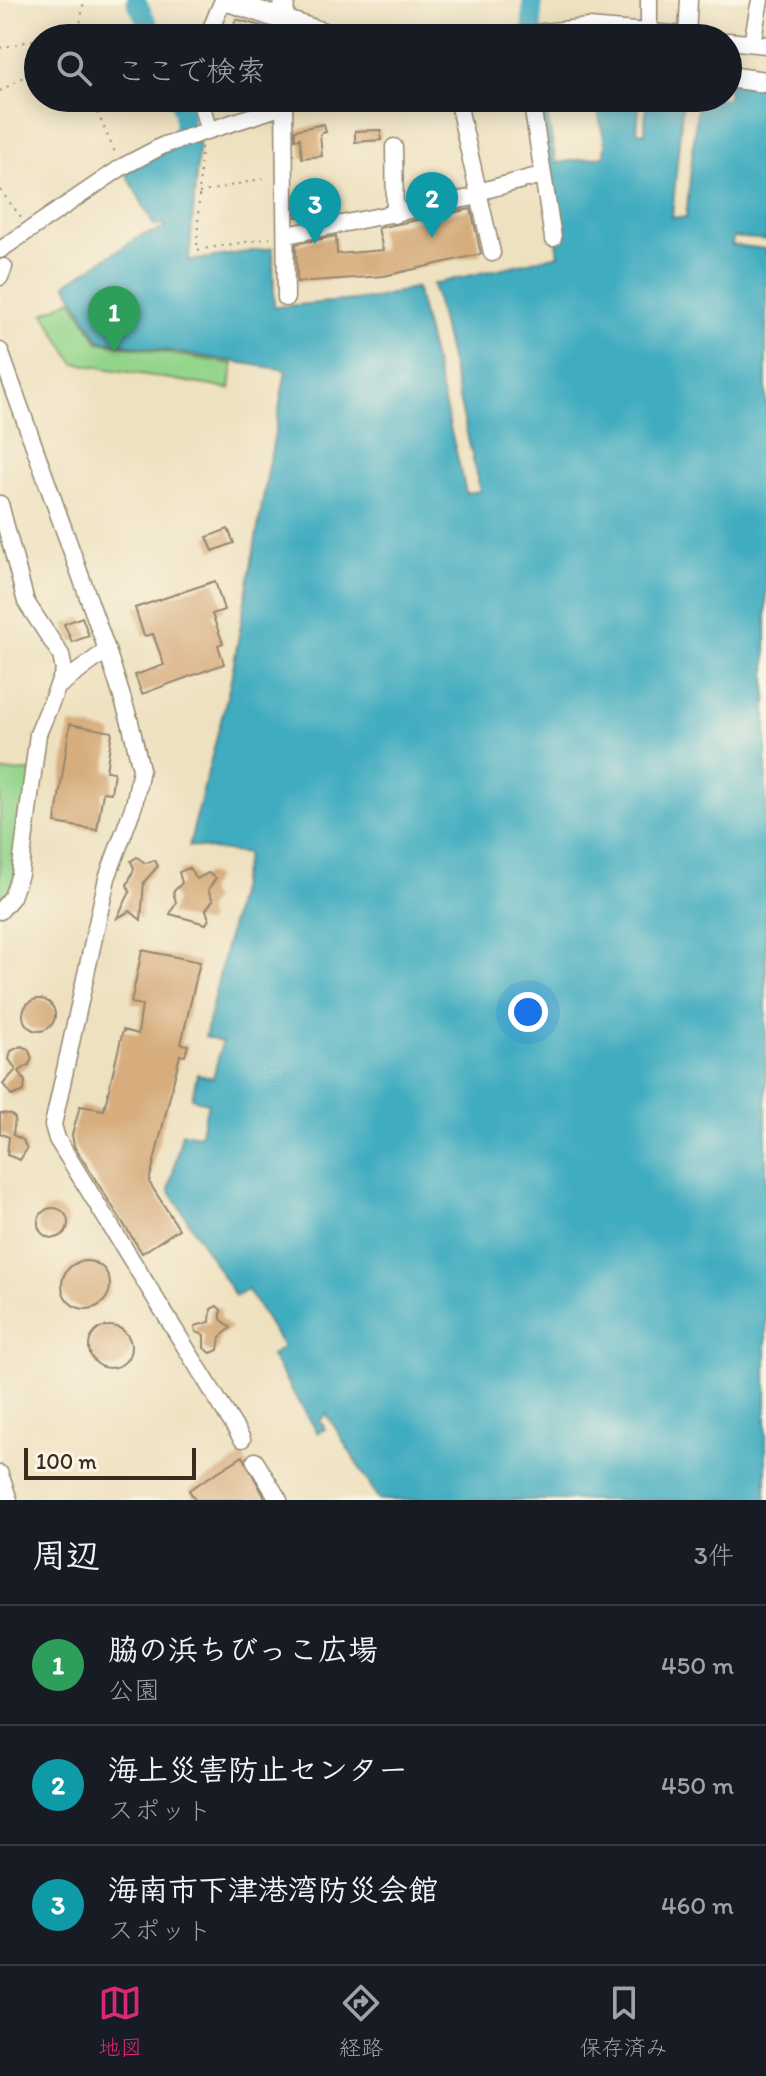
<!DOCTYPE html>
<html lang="ja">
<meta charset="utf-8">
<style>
body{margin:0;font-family:Itim,"Klee One",sans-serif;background:#242831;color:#f1f3f6}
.scale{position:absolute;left:24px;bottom:20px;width:172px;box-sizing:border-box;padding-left:8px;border:4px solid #3b2a1e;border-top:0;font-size:22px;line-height:28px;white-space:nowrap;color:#3b2a1e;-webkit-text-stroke:6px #fcf5e5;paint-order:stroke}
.you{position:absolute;left:528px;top:1012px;width:28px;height:28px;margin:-20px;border:6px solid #fff;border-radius:50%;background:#1a73e8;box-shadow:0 0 0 12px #1a73e833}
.badge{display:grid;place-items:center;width:52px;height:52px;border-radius:50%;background:#db2777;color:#fff;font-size:26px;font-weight:700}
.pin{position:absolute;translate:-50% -66px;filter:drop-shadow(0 2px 4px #0008)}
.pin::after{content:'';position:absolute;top:42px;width:28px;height:24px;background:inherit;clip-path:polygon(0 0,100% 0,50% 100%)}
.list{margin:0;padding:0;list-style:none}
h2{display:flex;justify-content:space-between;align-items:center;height:104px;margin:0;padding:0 32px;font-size:34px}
h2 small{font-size:26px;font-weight:400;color:#9ea1a6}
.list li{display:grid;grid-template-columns:52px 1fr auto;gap:24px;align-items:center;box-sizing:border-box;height:120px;padding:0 32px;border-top:2px solid #363941}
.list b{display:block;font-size:30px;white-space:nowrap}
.list p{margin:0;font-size:26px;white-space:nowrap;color:#9ea1a6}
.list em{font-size:26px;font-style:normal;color:#9ea1a6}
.icon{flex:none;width:44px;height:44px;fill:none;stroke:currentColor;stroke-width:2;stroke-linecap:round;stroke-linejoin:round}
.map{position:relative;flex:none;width:766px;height:1500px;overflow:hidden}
.search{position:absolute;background:#171b24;box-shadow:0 4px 20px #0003;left:24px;right:24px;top:24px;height:88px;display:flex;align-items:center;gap:20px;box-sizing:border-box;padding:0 28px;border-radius:44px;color:#9ea1a6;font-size:30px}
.sheet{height:464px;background:#171b24}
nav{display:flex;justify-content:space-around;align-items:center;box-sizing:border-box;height:112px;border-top:2px solid #363941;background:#171b24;font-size:22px;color:#9ea1a6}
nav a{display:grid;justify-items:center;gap:4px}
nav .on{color:#db2777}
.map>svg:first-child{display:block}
</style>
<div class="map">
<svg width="766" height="1500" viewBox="0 0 766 1500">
<rect width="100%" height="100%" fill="#fcf5e5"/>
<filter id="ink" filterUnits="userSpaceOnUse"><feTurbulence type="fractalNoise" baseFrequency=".0125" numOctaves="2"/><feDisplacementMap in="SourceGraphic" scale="16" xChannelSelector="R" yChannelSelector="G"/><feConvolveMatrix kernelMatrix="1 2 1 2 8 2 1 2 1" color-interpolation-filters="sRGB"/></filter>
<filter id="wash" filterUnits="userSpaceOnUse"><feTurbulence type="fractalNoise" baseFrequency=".006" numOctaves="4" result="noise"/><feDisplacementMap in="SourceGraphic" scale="32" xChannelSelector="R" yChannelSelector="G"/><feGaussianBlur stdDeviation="1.8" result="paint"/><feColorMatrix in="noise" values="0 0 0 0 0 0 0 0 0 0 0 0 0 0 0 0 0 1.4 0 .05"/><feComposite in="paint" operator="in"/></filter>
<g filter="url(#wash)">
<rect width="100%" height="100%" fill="#eee1c0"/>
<path fill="#94d58c" stroke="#688055" stroke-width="2" d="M72,299L98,342L233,364L230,389L74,363L44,314Z
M33,771L20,874L0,910V772Z"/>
<path fill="#41acc0" stroke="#3e6b6f" stroke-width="2" d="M728,83L766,87V240L733,237L732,245L766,249V1500H379L327,1414L320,1420L325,1429L318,1433L271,1356L283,1347L248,1290L235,1296L169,1190L182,1133L200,1136L208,1103L192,1098L197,1074L213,1078L222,1042L205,1037L247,854L189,846L230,685L286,370L99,340L66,284L142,235L165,229V225H154L125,172L163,151L199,140L189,261L273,248L274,307L376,298L416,287L466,493L480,491L433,284L559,255L534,98H544L556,163L604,156L605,143L595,98H640L637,132L645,133L646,98H683L672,217L686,218L698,98H728Z"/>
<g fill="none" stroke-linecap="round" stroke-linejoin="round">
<path stroke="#41acc0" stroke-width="20" d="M136,0L154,38
M532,38V0
M178,98L184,112V157"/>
</g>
<g id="blocks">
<path fill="#d7ad7e" d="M236,19L271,29L270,38L230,36Z
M353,98H399V107L353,109Z
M324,124L326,132L320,134L322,156L302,158L300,138L295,139V130Z
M381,130V140L355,142V131Z
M296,195H316V217H296Z
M471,209L481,254L384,276L297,282L296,244L336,236L337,254L383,250L378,228Z
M228,529L234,543L213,551L207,537Z
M215,581L224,610L212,614L223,643L218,645L224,664L142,694L135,675L164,665L153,634L144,636L135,608Z
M82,617L89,636L72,642L64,624Z
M70,724L112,732L106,771L114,772L111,793L103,792L97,830L55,823Z
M137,857L145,863L155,860L158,866L144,882L141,920L130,911L117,918L130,892L127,885L134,869L131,861Z
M189,868L197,879L208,873L216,878L208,890L213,900L206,910L209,919L206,924L170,914L176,902L173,892L182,883L179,872Z
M142,950L200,962L181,1044L188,1045L185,1056L180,1055L149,1182L179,1229L142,1253L74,1146L72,1135L80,1106L104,1110L123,1030L138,1034L142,1005L131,1003Z
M23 1015a16 16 0 1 1 32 0a16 16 0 1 1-32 0Z
M21,1046L28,1049L32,1058L29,1065L19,1071L25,1081L24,1091L12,1096L3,1084L16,1070L9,1059L11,1051Z
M0,1113L10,1114L15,1118L13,1135L23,1140L27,1149L20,1160L7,1155L9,1137L0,1133Z
M38 1223a15 15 0 1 1 30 0a15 15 0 1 1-30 0Z
M62 1285a24 24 0 1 1 48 0a24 24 0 1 1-48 0Z
M217,1306L221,1310V1319L231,1328L220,1337L218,1350L211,1353L204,1348V1335L196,1332L195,1326L210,1322L211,1309Z
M89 1347a21 21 0 1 1 42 0a21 21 0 1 1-42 0Z
M243,1456L266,1500H195L189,1490Z"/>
</g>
</g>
<g filter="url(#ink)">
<use href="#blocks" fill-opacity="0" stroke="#94866f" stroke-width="2"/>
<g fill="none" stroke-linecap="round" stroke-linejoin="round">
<defs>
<path id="minor" d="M283,20V38
M649,33V0
M687,36L689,0
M207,38L223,0
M728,41L766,45
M752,43L760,0
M200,98L208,129
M284,98L286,298
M457,98L492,253
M531,98L553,238
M394,147L395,215
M478,192L541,175
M287,235L479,196
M0,250L122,167L164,145L284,106
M0,277L4,267
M0,351L107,650L130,722L141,769L134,805L107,878L53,1125L57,1139L242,1439
M0,504L26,602L61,655L64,671L38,734L20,874L12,897L0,911
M60,685L107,650
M255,1461L279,1500
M0,1474L9,1500"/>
<path id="major" d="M225,0L338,38
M283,20L284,0
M510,38L588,29L696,38
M728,77L766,82"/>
</defs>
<use href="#minor" stroke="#94866f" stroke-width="19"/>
<use href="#major" stroke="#94866f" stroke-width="23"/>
<path stroke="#94866f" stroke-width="2" stroke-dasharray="2 6" stroke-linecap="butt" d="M45,38L77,33
M78,38L84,0
M0,48L38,39
M0,91L38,68
M91,98L116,155
M201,147L197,250L270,238
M0,190L21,217
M199,193L269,177"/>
<use href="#minor" stroke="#fff" stroke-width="16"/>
<use href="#major" stroke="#fff" stroke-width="20"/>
</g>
</g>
</svg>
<div class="scale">100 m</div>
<div class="you"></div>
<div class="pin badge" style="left:114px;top:352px;background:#2e9e5b">1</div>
<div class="pin badge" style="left:432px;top:238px;background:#0f9aa8">2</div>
<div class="pin badge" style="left:315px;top:244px;background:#0f9aa8">3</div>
<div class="search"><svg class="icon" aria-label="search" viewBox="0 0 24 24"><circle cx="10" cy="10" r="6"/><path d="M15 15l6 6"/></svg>ここで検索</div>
</div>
<section class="sheet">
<h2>周辺<small>3件</small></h2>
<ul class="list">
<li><span class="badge" style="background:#2e9e5b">1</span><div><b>脇の浜ちびっこ広場</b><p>公園</p></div><em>450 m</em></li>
<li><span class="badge" style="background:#0f9aa8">2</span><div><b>海上災害防止センター</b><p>スポット</p></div><em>450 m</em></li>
<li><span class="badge" style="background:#0f9aa8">3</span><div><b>海南市下津港湾防災会館</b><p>スポット</p></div><em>460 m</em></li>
</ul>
</section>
<nav>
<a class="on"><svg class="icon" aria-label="map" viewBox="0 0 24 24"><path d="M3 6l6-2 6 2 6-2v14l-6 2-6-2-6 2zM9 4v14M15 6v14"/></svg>地図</a>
<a><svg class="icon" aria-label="directions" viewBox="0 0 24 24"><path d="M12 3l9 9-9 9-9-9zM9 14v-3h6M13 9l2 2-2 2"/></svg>経路</a>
<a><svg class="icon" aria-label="saved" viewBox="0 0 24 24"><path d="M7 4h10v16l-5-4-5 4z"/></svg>保存済み</a>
</nav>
